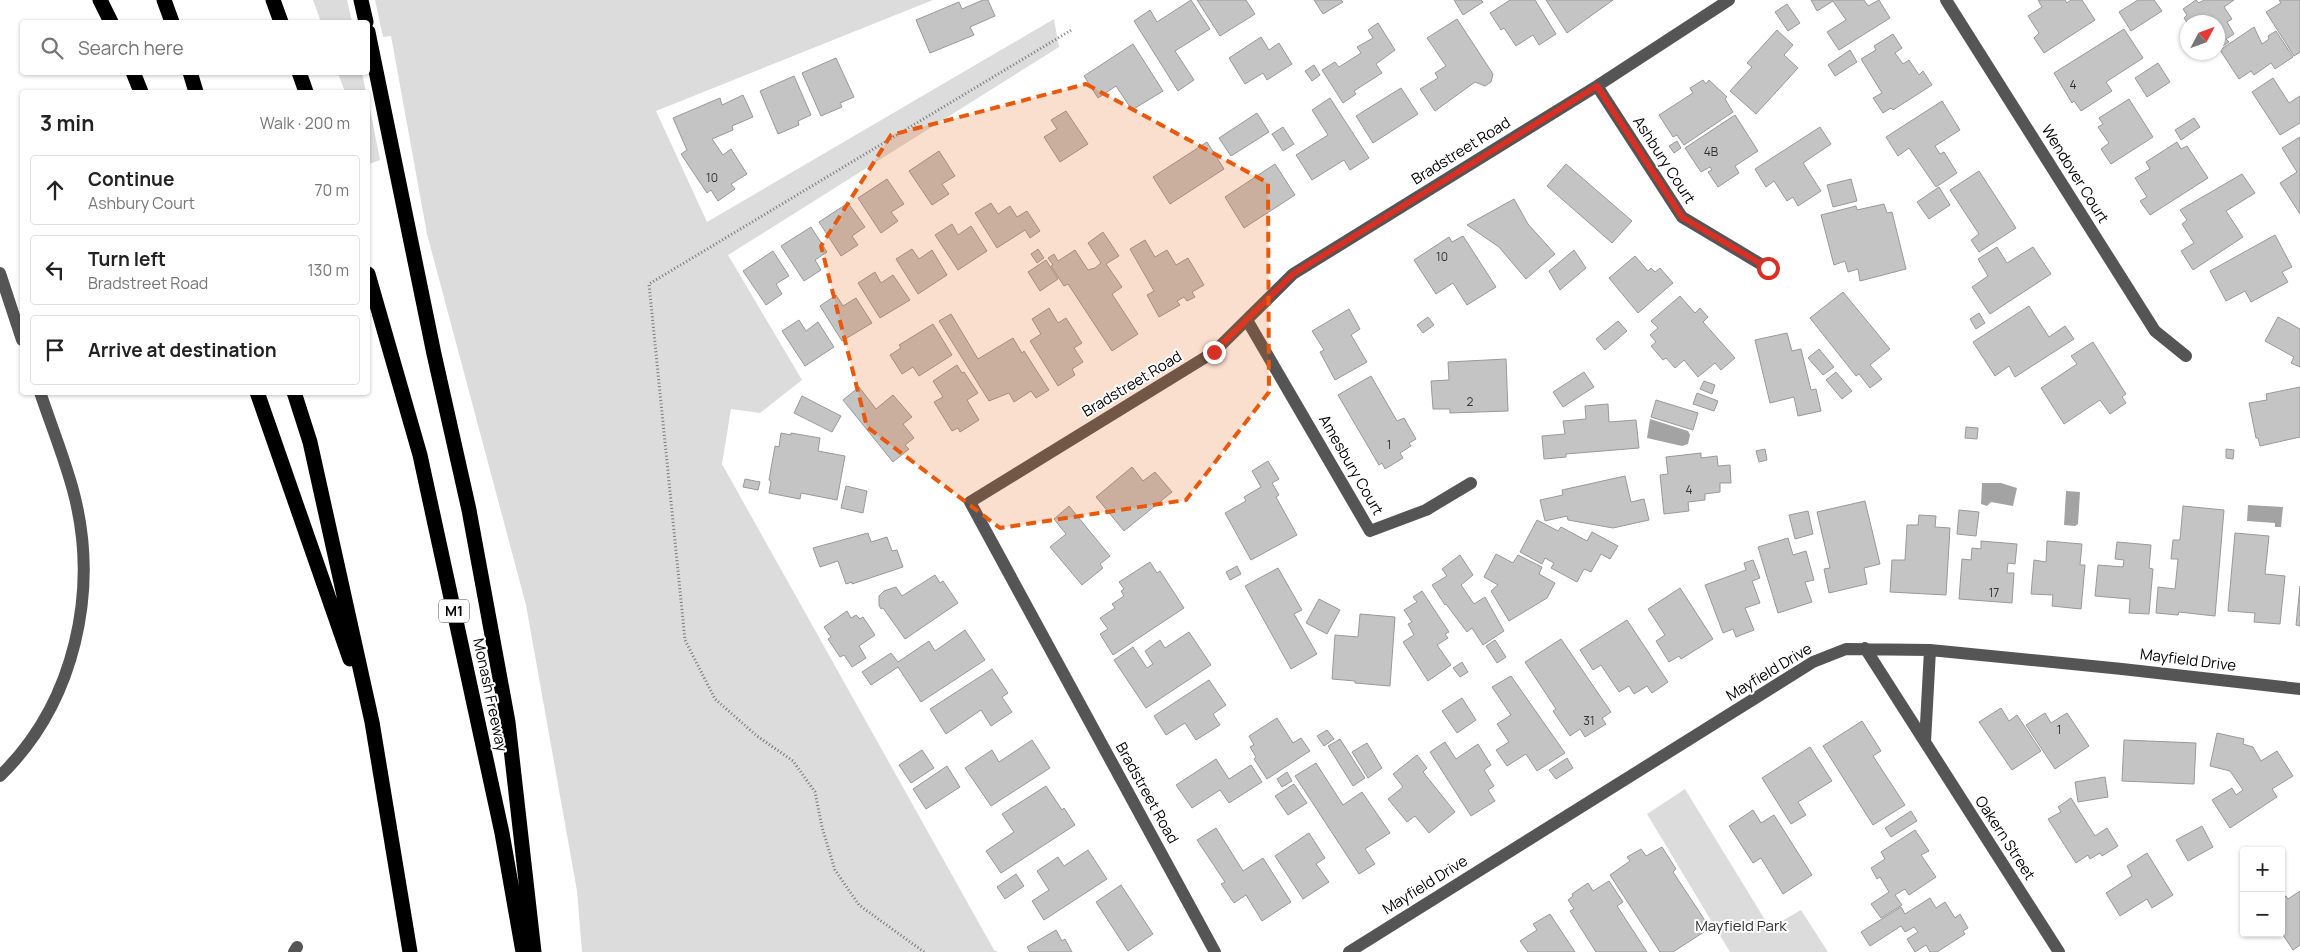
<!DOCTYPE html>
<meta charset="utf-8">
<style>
body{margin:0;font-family:Manrope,sans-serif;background:#f2f2f2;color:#222}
.controls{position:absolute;right:15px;bottom:15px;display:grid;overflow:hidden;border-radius:5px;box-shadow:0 1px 4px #0004}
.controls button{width:45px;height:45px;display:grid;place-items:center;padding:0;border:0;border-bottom:1px solid #e0e0e0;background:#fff;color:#222;font:25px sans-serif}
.compass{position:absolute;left:2180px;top:15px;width:45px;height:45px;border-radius:50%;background:#fff;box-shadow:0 1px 4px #0004;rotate:49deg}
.stop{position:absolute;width:15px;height:15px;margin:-11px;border:4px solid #d93025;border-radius:50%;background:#fff}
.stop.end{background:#d93025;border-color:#fff;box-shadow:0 1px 5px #0008}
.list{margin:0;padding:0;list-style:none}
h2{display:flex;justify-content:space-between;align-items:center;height:65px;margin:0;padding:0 20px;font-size:21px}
h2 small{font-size:16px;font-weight:400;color:#767676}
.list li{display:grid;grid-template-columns:32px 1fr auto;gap:15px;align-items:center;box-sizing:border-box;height:70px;margin:0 10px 10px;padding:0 10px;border:1px solid #e0e0e0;border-radius:5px}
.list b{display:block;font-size:19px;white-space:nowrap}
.list p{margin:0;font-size:16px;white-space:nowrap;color:#767676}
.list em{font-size:16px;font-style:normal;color:#767676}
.icon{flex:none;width:28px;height:28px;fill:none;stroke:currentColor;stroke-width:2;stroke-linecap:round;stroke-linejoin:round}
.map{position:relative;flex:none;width:2300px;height:952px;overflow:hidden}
.search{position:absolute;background:#fff;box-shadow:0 1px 4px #0004;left:20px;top:20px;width:350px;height:55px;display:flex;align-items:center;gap:12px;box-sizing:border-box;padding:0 18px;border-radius:5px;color:#767676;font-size:19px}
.panel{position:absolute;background:#fff;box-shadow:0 1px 4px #0004;left:20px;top:90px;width:350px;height:305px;border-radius:5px}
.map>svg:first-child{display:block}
</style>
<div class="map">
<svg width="2300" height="952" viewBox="0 0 2300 952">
<rect width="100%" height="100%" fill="#fff"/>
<path fill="#dcdcdc" d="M313,0H347L352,22H321Z
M375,0H933L656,111L707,222L1054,19L1059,47L728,255L802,380L760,413L731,409L722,464L994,950L998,952H582L577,891L526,605L427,234L391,36L383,37Z
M338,73H362L366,92H345Z
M368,99L380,160L369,164L368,159Z
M1685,789L1770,928L1801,910L1828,952H1730L1647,814Z"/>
<path fill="#a3a3a3" d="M1650,419L1688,431L1690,435L1688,444L1682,446L1647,438Z
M1982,483H2001L2017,488L2013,506L1991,502L1987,506L1981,504Z
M2066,491L2080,492L2078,524L2075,526L2064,525Z
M2248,505L2283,507L2281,527H2275V523L2247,521Z"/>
<path fill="#c4c4c4" stroke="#999" d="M983,0H988L995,16L970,27L974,35L930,53L916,20L959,2L962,9Z
M1191,0L1210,29L1175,51L1194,80L1178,91L1134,21L1150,10L1157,22Z
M1197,0H1246L1255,14L1220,36Z
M1314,0H1341L1343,2L1323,14Z
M1454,0H1481L1483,2L1463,15Z
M1510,0H1535L1556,34L1539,45L1533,35L1516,46L1504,28L1501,30L1490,13Z
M1546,0H1613L1567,33Z
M1811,0H1864L1868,6L1879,0L1890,18L1839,50L1827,32L1846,20L1833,1L1817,11Z
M2038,0H2065L2067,3L2071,0H2082L2095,20L2044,53L2034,38L2039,33L2028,16L2042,7Z
M2138,0H2154L2162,11L2131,31L2119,12Z
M2196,0L2199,3L2204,0H2234L2224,7L2232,19L2227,22L2234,34L2226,39L2229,42L2218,49V22L2188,24L2184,18L2187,15L2183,9Z
M2279,0H2300V52L2294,56L2266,12L2281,3Z
M1787,4L1800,23L1788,31L1775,12Z
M1457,19L1493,74L1491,82L1485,86L1475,82L1435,111L1420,89L1438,78L1435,73L1446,66L1427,38Z
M1378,23L1395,50L1376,64L1382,73L1354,91L1356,94L1343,103L1322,70L1335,62L1339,67L1361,53L1357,47L1373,38L1368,30Z
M2254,27L2262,44L2269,39L2268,36L2276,31L2293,57L2275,69L2271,63L2254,75L2251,71L2239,79L2220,50Z
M2124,29L2143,58L2106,82L2112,91L2081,111L2074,101L2072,103L2054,73Z
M1777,30L1793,45L1784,55L1798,68L1756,114L1730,91L1752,67L1747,63Z
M1893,34L1902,48L1895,53L1903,64L1909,60L1919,75L1923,71L1932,85L1893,110L1891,108L1883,113L1873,98L1882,93L1861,59L1876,50L1874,46Z
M1261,37L1269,50L1279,43L1292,64L1267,80L1263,73L1245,84L1229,58Z
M1133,44L1163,91L1132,110L1116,86L1098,98L1084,76Z
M1850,50L1857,62L1835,76L1828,65Z
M836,58L854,97L840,103L842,107L821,116L802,73Z
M2158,63L2170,82L2147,97L2135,78Z
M1314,65L1320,75L1312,81L1305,71Z
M794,76L811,115L798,121L799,125L778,134L760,91Z
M2273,78L2289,103L2300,96V123L2280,135L2252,92Z
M1703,80L1706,84L1709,80L1727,97L1725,99L1733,112L1684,145L1677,135L1673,137L1659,115L1693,93L1690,88Z
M1401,88L1418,114L1373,143L1356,116Z
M743,95L753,117L732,126L733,130L712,139L723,155L731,149L747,174L731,184L735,189L718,201L711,190L707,193L681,154L687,150L673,118L720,98L722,105Z
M1330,98L1369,158L1350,170L1344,160L1312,180L1296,155L1328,135L1312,110Z
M2129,99L2153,137L2111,164L2101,149L2109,143L2098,127L2103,124L2099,118Z
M1942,101L1960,130L1935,146L1940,154L1944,152L1957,173L1936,187L1909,148L1898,156L1886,137Z
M1066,111L1088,144L1060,162L1044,137L1057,129L1051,120Z
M1257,113L1269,132L1231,156L1219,138Z
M1735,115L1758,151L1735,166L1739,173L1718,187L1708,172L1712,170L1710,167L1701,172L1685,148Z
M2194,118L2200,127L2181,140L2175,130Z
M1283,127L1294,144L1283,151L1272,134Z
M1820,127L1831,144L1803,163L1821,191L1798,206L1793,197L1787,201L1774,181L1766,187L1755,169Z
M2300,137V214L2280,183L2297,172L2282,148Z
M1677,141L1681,148L1674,153L1669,146Z
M1207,142L1224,169L1170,204L1153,177Z
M2177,142L2181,149L2187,146L2208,178L2150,215L2140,201L2147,197L2135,178L2150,169L2146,162Z
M939,151L955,176L942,184L949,194L932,205L909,171Z
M1275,164L1295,195L1244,228L1225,197Z
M1566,164L1632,221L1612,243L1547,186Z
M1979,171L2016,228L1979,252L1971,240L1979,234L1950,190Z
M2242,174L2255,193L2226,211L2243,237L2193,270L2181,251L2194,243L2182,224L2187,220L2180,210Z
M887,179L904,204L891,212L898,221L881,233L858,198Z
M1851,179L1857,201L1833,207L1827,185Z
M1939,187L1950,205L1929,219L1917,202Z
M1514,199L1528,224L1555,254L1526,279L1499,247L1467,225Z
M848,203L865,227L852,236L858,245L841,256L819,222Z
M991,203L998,214L1010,206L1017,217L1027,211L1040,231L1030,238L1025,230L997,248L975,213Z
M1884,204L1887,213L1892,212L1906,269L1860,281L1858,269L1848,272L1845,261L1834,265L1821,215L1856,206L1857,210Z
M952,224L958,235L971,226L987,251L958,270L935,235Z
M811,227L827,252L815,260L821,270L804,281L781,246Z
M1103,232L1119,256L1106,264L1122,287L1112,294L1138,334L1112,351L1068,284L1064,286L1051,266L1053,265L1048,258L1054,254L1058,261L1075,250L1088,270L1095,268L1101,263L1088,243Z
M2275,235L2292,267L2282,272L2288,282L2251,302L2245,291L2226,301L2210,271Z
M1463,236L1496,287L1467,305L1453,283L1436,294L1414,260L1449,237L1452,242Z
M1145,240L1155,257L1167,250L1176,265L1188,258L1204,285L1192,292L1195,297L1187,301L1184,297L1177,301L1180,305L1159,317L1147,295L1154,291L1130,249Z
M1997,247L2007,263L2033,247L2051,274L1990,314L1972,287L1988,276L1978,259Z
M912,249L919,259L932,250L947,275L918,294L896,259Z
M1038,249L1044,258L1037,263L1031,254Z
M1574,250L1586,268L1560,290L1549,271Z
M773,251L789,276L776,284L782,294L766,305L743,271Z
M1635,256L1648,271L1651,268L1655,272L1660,268L1673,283L1638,313L1609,278Z
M1046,260L1058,279L1040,291L1028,272Z
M875,272L881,283L893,275L910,300L880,318L858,283Z
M1843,292L1890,349L1870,365L1882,379L1870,388L1859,374L1856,376L1810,318Z
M836,295L843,306L856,298L872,323L842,341L820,306Z
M1680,296L1695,313L1700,308L1708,317L1703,322L1735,358L1721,370L1715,363L1698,377L1684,360L1675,368L1666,358L1663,360L1651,346L1656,342L1650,335L1658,328L1651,321Z
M2029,306L2049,337L2065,326L2074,339L2015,377L2009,366L1995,376L1973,342Z
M1049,308L1058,323L1066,318L1082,343L1074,348L1083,362L1072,369L1075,375L1058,386L1030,341L1041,334L1032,319Z
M1349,309L1360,329L1351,335L1367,362L1335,380L1320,352L1324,350L1312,331Z
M1979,313L1985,323L1976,329L1970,319Z
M951,314L978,359L1013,338L1022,353L1024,351L1049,390L1036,398L1031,391L1014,402L1009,393L989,401L939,321Z
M1428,317L1434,325L1423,333L1417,325Z
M2278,317L2300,329V367L2291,363L2294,357L2265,341Z
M799,320L806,331L818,322L834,347L805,366L782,331Z
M1618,321L1627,331L1605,350L1596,339Z
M933,324L952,355L919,376L913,367L902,374L890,355L901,348L899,345Z
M1787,333L1792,351L1801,349L1811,390L1816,389L1821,411L1798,416L1794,397L1770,403L1755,340Z
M2093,342L2126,394L2122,397L2126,403L2110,414L2100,400L2064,424L2041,388L2077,364L2071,356Z
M1819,349L1834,367L1823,375L1808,358Z
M1506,359L1508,411L1450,413V409H1433L1431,381L1449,380L1448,362Z
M957,365L962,373L964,372L978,393L967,400L979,420L960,432L958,428L952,431L934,402L943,397L933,381Z
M1584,372L1594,387L1563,407L1553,392Z
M1836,372L1852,391L1842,399L1826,380Z
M1371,376L1397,421L1404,418L1416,439L1409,443L1411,446L1400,453L1403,458L1385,469L1382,463L1379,465L1338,395Z
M1704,381L1715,385L1712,394L1700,389Z
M859,387L876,409L893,395L912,417L903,424L914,438L905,445L909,449L893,462L843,400Z
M2300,387V437L2260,446L2258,438H2256L2249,403L2267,400L2266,394Z
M1697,393L1718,401L1714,411L1693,404Z
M802,396L841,416L832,432L794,413Z
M1656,400L1698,413L1693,430L1651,417Z
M1608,404L1609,422L1636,420L1639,448L1566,454V457L1544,459L1542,436L1565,434L1563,421L1586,419L1585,406Z
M1966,427L1978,428L1977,439L1965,438Z
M781,433L791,435V433L820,438L818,451L845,456L837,500L801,493L800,499L769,493L771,481L769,480L775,446L779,447Z
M1765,449L1767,460L1759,462L1756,451Z
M2226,449L2234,450L2233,459L2226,458Z
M1701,453V458L1717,456L1718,466L1730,465L1731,483H1720V492L1705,494V500L1688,502L1689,511L1664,514L1660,475L1668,474L1666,457Z
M1268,461L1279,479L1272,483L1279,495L1276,497L1297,535L1251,560L1225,513L1246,501L1244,497L1261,487L1252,471Z
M1132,467L1143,481L1155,472L1172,492L1124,531L1096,497Z
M1625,476L1631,502L1644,499L1649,520L1613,528L1568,520L1567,516L1545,521L1540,500L1563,495L1562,490Z
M745,479L760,482L758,490L743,487Z
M846,486L867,491L863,513L841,508Z
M1865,501L1880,564L1864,568L1867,584L1829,593L1824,569L1830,568L1817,512Z
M1069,506L1110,556L1100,564L1103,568L1082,585L1050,547L1066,534L1054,519Z
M2183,506L2224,510L2215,616L2179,612L2178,615L2156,613L2158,587L2175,589L2178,559H2171L2173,540H2180Z
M1959,510L1979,512L1976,536L1957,534Z
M1808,511L1813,534L1795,539L1789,515Z
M1919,515L1936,516L1935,527L1950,528L1946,595L1890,592L1892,560H1905L1907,525H1918Z
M1537,520L1558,531L1561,527L1587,541L1592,532L1618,546L1610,559L1601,554L1591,572L1584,569L1577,582L1551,568L1554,563L1545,558L1542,564L1520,552Z
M868,533L871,542L887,537L892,551L897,550L903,567L852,584V582L846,584L838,561L820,567L813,548Z
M2235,533L2269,536L2265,574L2285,576L2280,624L2254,622L2255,613L2228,611Z
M1788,538L1793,555L1806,551L1814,580L1805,582L1812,602L1778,613L1758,547Z
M1981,541L2017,544L2015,564L2008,563L2007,573H2014L2012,603L1959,599L1962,559L1971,560L1972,548L1981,549Z
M2047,541L2082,544L2080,565H2085L2081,609L2052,606L2053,595L2031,594L2034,560L2046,562Z
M2117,542L2151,545L2149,568L2153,569L2149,614L2129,613L2130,599L2095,596L2098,565L2123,567L2124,560L2115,559Z
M1496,554L1513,563L1518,555L1542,567L1539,574L1555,583L1547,598L1509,621L1491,591L1498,585L1484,577Z
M1460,555L1473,575L1461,585L1474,604L1485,597L1504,631L1483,645L1472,628L1467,632L1446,604L1445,605L1432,585L1447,576L1442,569Z
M1753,560L1760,578L1752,581L1760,603L1745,608L1754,630L1736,637L1733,629L1723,633L1705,585L1746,570L1744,563Z
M1150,562L1157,573L1160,571L1184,608L1113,655L1100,634L1108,629L1100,618L1115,608L1112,604L1124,596L1121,591L1124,589L1119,582Z
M1237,566L1241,574L1230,580L1226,572Z
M1278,568L1302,610L1294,614L1317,654L1291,669L1245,586Z
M935,575L940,583L943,581L958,603L905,639L883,608L881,609L879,605V596L884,591L896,587L902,596Z
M2300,586V626L2296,625Z
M1680,588L1713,639L1681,659L1679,656L1669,662L1656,641L1665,635L1648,609Z
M1422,591L1449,632L1445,634L1448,638L1437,645L1451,665L1428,681L1403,642L1414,635L1408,624L1412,622L1404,610L1417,602L1413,597Z
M1319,599L1340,610L1327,634L1306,623Z
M847,611L851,618L856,615L860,619L863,617L875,635L859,646L866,658L852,667L844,655L840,657L828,639L831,637L824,627Z
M1360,614L1395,617L1390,686L1355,683V681L1332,679L1335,635L1358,637Z
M1627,620L1668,682L1652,693L1647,686L1634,694L1629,686L1619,692L1601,665L1593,670L1580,650Z
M965,630L985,660L921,702L898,667L871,685L862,672L891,653L898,662L929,641L935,651Z
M1189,632L1211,665L1146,708L1114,660L1133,647L1147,668L1153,664L1145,651L1160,640L1165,648Z
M1561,639L1611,712L1602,718L1606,724L1585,737L1580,729L1570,736L1553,711L1556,709L1525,662Z
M1495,640L1506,657L1497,663L1486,646Z
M1462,662L1468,672L1460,677L1453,668Z
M992,669L1008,693L1002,697L1012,712L991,726L981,710L946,734L930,709Z
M1511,676L1565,753L1537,771L1526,754L1507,766L1496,750L1509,742L1497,724L1511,715L1492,687Z
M1209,680L1226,705L1213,714L1220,725L1196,740L1185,723L1166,735L1154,716Z
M1462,698L1476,720L1457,733L1442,711Z
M2001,708L2009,721L2017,715L2041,751L2012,770L1979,722Z
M2045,713L2051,723L2067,713L2089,746L2055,769L2026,725Z
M1277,718L1293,743L1301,738L1310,751L1267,779L1254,759L1256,757L1250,747L1254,745L1249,736Z
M1862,721L1881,751L1873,756L1905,805L1873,825L1823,746Z
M1327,730L1334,739L1324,746L1317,736Z
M2217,733L2244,739L2243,744L2253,747L2261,761L2277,751L2293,776L2272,789L2277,797L2230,828L2212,800L2232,788L2236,795L2243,790L2230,771L2210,766Z
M1340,739L1365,778L1353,786L1328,746Z
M1032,740L1050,768L991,806L965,768L992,750L999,762Z
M2124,740L2196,743L2194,784L2122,781Z
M1445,742L1456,759L1478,744L1491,765L1484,770L1494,786L1488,790L1495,801L1471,816L1430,752Z
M1367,743L1382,768L1368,778L1352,752Z
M1810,747L1832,781L1798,802L1806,815L1791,824L1762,778Z
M922,750L934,768L911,783L899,765Z
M1417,755L1427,768L1423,772L1455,812L1429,833L1415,816L1407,822L1388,799L1403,787L1393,774Z
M1567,758L1573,768L1556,779L1549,770Z
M1216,759L1229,779L1251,765L1262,782L1229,803L1220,790L1192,808L1176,785Z
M1316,763L1343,805L1362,792L1390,833L1365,849L1375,864L1359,874L1295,776Z
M947,766L960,787L926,809L913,789Z
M1287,772L1292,781L1282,787L1277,779Z
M2105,777L2108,797L2078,802L2075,782Z
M1294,784L1307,803L1288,815L1275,796Z
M1046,786L1062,810L1064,808L1075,825L1001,873L986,851L1014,832L1002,814Z
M2071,798L2095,836L2107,828L2118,846L2102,856L2100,853L2090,859L2088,855L2076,863L2048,819L2061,812L2058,807Z
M1753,810L1761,823L1774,815L1812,875L1783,894L1761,858L1753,863L1729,826Z
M1911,811L1917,821L1891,837L1885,828Z
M2202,826L2213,847L2188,861L2176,840Z
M1216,828L1243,871L1263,858L1291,902L1262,921L1246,895L1234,903L1221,884L1225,882L1197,840Z
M1915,830L1929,851L1921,855L1936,877L1909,895L1905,889L1895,895L1902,905L1881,918L1871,904L1889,892L1880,877L1877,879L1871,868L1885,859L1881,852Z
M1309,833L1325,858L1316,864L1329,882L1303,899L1275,856Z
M1662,847L1676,869L1673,872L1710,928L1673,952H1660L1610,875L1630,861L1627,857L1641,849L1646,856Z
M1088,850L1107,879L1044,920L1032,901L1049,890L1037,871L1058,857L1064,866Z
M2147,853L2173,895L2152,908L2147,899L2120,916L2106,893L2132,876L2127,866Z
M1016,874L1024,886L1005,899L997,887Z
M1609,881L1623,902L1617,906L1647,952H1596L1570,911L1574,909L1568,900L1573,896L1572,894L1588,883L1593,891Z
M1121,885L1153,934L1128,951L1096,902Z
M2300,891V945L2293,950L2281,932V899L2286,896L2288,899Z
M1930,898L1936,908L1945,902L1955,918L1960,914L1968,928L1963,931L1965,934L1937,952H1930L1926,945L1915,952L1907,939L1918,932L1914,927L1905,932L1901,926L1870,946L1861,932L1901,907L1905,914Z
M1550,914L1575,952H1528L1520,941L1537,930L1533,924Z
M1056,930L1062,941L1065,939L1072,952H1030L1027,947Z"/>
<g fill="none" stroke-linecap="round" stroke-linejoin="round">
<path stroke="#777" stroke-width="3" stroke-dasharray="1 2.5" stroke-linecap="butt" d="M924,952L859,905L835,870L822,827L815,792L793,761L757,736L715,699L685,640L649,284L1073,29"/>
<path stroke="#555" stroke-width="12" d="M1946,0L2155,331L2186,356
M1597,86L1682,217L1769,269
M0,273L22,340
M1247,320L1370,531L1426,510L1471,483
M1865,648L1925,742L1930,650
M1925,742L2059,952
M0,776C75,703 100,590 73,490C64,457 51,425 40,392
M294,952L297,947
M1215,952L970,502L1214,352L1293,274L1597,86L1729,0
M1349,952L1813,662L1846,649L1930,650L2122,669L2300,689"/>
<path stroke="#000" stroke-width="15" d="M100,0L111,22
M164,0L172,22
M273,0L281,22
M361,0L366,22
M368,32L434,354L469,510L508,722L534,952
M133,72L141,92
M190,72L196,92
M299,72L306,92
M368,274L420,455L502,833L523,952
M257,392L350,659
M294,392L310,442L372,722L410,952"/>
</g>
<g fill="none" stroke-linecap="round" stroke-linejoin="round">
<path stroke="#d93025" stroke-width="6" d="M1214,352L1293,274L1597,86L1682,217L1768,268"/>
</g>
<path fill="#e8590c" fill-opacity="0.2" stroke="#e8590c" stroke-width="4" stroke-dasharray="10 6" stroke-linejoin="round" d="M1086,84L1268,183L1269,392L1186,500L1000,528L867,427L821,246L891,135Z"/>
<g text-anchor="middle" stroke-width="4" stroke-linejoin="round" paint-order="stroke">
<g font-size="12" fill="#313131">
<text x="2073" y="89">4</text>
<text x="1711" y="156">4B</text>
<text x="712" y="182">10</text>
<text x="1442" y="261">10</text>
<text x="1470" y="406">2</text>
<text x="1389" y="449">1</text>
<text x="1689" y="494">4</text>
<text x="1994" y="597">17</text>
<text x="1589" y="725">31</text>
<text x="2059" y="734">1</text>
</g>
<rect fill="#fff" stroke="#4c4c4c" stroke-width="1" x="439" y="599.5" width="30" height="23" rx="4"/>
<g font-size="14" font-weight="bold" fill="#000">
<text x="454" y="616">M1</text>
</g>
<g font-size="15" fill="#000" stroke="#fff">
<text transform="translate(1461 151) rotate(-32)" y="5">Bradstreet Road</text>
<text transform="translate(1664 160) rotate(57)" y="5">Ashbury Court</text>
<text transform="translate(2075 174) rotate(58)" y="5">Wendover Court</text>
<text transform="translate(1132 384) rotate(-31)" y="5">Bradstreet Road</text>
<text transform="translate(1351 465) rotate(60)" y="5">Amesbury Court</text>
<text transform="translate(2188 660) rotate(7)" y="5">Mayfield Drive</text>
<text transform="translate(1769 672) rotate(-31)" y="5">Mayfield Drive</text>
<text transform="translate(490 695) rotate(78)" y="5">Monash Freeway</text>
<text transform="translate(1147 793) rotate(61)" y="5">Bradstreet Road</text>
<text transform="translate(2005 838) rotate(57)" y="5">Oakern Street</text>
<text transform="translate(1425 885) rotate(-32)" y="5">Mayfield Drive</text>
</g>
<g font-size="15" fill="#333" stroke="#fff">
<text x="1741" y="931">Mayfield Park</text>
</g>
</g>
</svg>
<div class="controls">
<button>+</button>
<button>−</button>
</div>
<svg class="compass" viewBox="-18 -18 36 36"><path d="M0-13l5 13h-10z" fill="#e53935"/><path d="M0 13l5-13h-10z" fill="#767676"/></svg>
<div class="stop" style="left:1768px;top:268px"></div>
<div class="stop end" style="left:1214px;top:352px"></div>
<div class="search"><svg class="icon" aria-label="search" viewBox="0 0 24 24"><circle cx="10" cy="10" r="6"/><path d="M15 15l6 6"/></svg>Search here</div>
<section class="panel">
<h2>3 min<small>Walk · 200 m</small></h2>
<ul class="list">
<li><svg class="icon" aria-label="ahead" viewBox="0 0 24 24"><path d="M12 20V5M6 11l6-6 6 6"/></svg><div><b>Continue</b><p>Ashbury Court</p></div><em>70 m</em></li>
<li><svg class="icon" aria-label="left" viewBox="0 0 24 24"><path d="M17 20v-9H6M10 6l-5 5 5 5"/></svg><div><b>Turn left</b><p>Bradstreet Road</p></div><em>130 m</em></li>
<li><svg class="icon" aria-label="arrive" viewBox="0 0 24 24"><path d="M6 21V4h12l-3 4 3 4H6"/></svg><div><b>Arrive at destination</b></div></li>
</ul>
</section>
</div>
